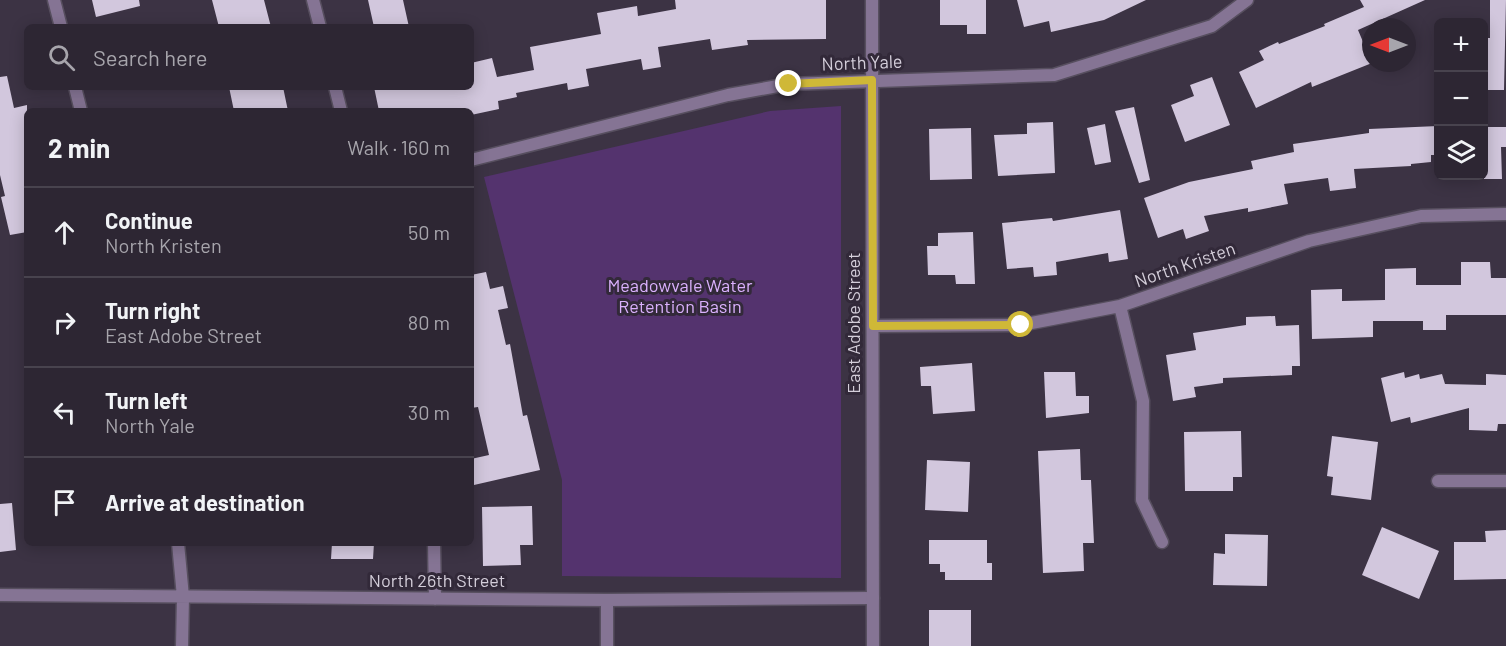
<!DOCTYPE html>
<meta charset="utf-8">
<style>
body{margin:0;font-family:Barlow,sans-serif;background:#39323f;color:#f1f3f6}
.controls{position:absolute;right:18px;top:18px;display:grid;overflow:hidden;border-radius:9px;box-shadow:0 3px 15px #0003}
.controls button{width:54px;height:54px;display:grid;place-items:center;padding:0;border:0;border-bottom:2px solid #48434e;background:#2d2633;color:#f1f3f6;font:30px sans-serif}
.compass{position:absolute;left:1362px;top:18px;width:54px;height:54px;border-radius:50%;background:#2d2633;box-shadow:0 3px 15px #0003;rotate:270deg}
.stop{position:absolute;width:18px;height:18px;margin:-14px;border:4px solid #cfb837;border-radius:50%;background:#fff}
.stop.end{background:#cfb837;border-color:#fff;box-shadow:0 2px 6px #0008}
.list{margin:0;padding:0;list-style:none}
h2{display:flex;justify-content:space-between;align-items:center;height:78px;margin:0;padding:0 24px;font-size:26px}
h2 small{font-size:20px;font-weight:400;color:#a7a5ac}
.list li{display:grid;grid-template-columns:39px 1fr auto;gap:18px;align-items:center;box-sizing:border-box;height:90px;padding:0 24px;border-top:2px solid #48434e}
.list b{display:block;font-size:22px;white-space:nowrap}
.list p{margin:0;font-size:20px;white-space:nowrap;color:#a7a5ac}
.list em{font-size:20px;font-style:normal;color:#a7a5ac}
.icon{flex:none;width:33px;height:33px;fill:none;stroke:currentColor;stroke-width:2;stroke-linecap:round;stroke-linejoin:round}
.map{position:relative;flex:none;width:1506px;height:646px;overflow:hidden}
.search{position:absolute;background:#2d2633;box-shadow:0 3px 15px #0003;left:24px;top:24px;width:450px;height:66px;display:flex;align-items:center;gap:15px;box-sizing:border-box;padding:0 21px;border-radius:9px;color:#a7a5ac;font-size:22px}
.panel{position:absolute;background:#2d2633;box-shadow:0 3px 15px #0003;left:24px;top:108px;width:450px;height:438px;border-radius:9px}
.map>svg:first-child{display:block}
</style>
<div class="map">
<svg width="1506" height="646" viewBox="0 0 1506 646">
<rect width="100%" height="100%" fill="#3c3344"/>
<path fill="#54336e" d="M841,106V578L562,576V480L484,177L770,111Z"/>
<path fill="#d2c7dd" d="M92,0H139L140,6L96,17Z
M212,0H264L271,27H219Z
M368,0H403L409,27H374Z
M675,0H826V39L747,40L748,45L712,50L710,39L658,47L661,67L643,70L641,59L586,69L589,86L568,90L567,83L516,93L517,97L498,101L499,109L471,115V111H379L374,87H471V63L492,58L497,77L534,70L530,47L601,34L597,13L637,6L638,16L676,9Z
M940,0H986V34H967V25H940Z
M1017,0H1146L1104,20L1051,32L1049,21L1024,27Z
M1360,0H1425L1358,30L1372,63L1312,87L1311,82L1256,108L1239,72L1264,60L1259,51L1278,42L1279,44L1325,26L1324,24L1364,7Z
M1490,0H1506L1504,90H1484V38H1490Z
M7,76L14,108L27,105V232L10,235L1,197L5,196L0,175V77Z
M1212,77L1230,125L1185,142L1171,105L1194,96L1190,85Z
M229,87H283L288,111H234Z
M1134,107L1150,180L1139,183L1115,111Z
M1053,122L1055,173L998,176L994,135L1027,134V123Z
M1105,124L1111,162L1095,165L1087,128Z
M1438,126V155H1431V162L1411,164V166L1354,169L1356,188L1330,191L1328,178L1284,184L1288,204L1248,212V208L1204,216L1209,231L1186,239L1183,229L1158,238L1144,198L1189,182L1253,169L1251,161L1294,152L1293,144L1369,133V129Z
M1484,127H1506V147H1501L1502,179H1484Z
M971,128L972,179L930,180L929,129Z
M1120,210L1128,259L1109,262L1108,253L1056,262L1057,275L1034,277L1033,267L1007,269L1002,223L1052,218L1053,221Z
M973,232L975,284H956L955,275H928L927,246H938V233Z
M1461,262H1490L1491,278H1506V315H1446V330H1423V321H1373V337L1312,339L1311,290L1342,289V301L1385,300V269L1416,268V285H1461Z
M486,272L490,289L503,286L508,308L498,310L506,345L510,344L523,416L527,415L540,470L474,485L471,459L489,455L478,407L471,408V275Z
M1275,316L1276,326L1299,325L1300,366H1292V375L1223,378V383L1194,387L1196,397L1173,401L1166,355L1196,350L1193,333L1246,325V317Z
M972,363L975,411L933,414L931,386H921L920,367Z
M1044,372H1075L1076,396H1089V413L1046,418Z
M1404,372L1405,378L1419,374L1420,379L1442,374L1445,384L1486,385V374L1506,375V424H1498L1497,431L1469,430V408L1411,423L1410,417L1391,422L1381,378Z
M1241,431L1242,477H1233V491H1185L1184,432Z
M1332,436L1378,442L1371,500L1331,495L1333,477L1327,476Z
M1080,449L1081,480H1091L1094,543H1083L1084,571L1043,573L1038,451Z
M927,460L970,462L968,512L925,510Z
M12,503L16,550L0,552V504Z
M532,506L533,545H520L521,565L483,566L482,507Z
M1382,527L1439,551L1419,599L1362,575Z
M1506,530V579L1454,580V542H1486L1485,531Z
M1225,534L1268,535L1267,586L1213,585L1214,553L1225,554Z
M929,540H987V563H992V580H945V572H940V564H929Z
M332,543H374L373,559H331Z
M929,610H971V646H929Z"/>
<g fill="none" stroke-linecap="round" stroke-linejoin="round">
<defs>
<path id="minor" d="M54,0L61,27
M313,0L320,27
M75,87L81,111
M335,87L341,111
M471,160L728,95L789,84L1054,75L1212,26L1247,0
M1120,306L1143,401L1142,500L1162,542
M873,326L1021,325L1120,306L1309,241L1421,216L1506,214
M1438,481H1506
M178,543L183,597L182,646
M434,543L435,599
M0,595L607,600L873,598
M607,600V646"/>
<path id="tertiary" d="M872,0L873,646"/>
</defs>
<use href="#minor" stroke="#574f5f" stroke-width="15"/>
<use href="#tertiary" stroke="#574f5f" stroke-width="15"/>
<use href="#minor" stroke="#857494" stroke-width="12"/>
<use href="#tertiary" stroke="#857494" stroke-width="12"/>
</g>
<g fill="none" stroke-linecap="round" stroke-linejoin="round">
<path stroke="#cfb837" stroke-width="8" d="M789,84L872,80L873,326L1021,325"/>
</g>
<g text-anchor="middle" stroke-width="6" stroke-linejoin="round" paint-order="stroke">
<g font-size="18" fill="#d4ceda" stroke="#322939">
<text transform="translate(862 63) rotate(-2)" y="6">North Yale</text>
<text transform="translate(1185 265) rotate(-19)" y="6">North Kristen</text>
<text transform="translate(854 323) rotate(-90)" y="6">East Adobe Street</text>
<text x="437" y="587">North 26th Street</text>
</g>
<g font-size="18" fill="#dbb1fe" stroke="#322939">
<text x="680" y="292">Meadowvale Water<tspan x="680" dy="21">Retention Basin</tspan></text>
</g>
</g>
</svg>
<div class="controls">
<button>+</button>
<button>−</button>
<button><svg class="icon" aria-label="layers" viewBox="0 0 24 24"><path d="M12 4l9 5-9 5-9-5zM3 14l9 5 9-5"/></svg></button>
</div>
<svg class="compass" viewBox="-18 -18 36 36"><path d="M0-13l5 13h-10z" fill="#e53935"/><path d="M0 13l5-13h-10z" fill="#a7a5ac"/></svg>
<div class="stop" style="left:1021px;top:325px"></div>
<div class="stop end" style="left:789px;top:84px"></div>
<div class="search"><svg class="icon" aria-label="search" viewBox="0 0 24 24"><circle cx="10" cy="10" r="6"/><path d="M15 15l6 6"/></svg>Search here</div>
<section class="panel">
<h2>2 min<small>Walk · 160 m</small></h2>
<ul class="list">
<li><svg class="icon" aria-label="ahead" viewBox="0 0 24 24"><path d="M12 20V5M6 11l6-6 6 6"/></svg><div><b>Continue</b><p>North Kristen</p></div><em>50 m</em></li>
<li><svg class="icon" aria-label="right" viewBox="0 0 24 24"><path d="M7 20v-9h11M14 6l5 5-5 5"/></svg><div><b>Turn right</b><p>East Adobe Street</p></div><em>80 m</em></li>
<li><svg class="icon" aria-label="left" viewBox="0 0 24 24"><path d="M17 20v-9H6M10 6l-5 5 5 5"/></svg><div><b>Turn left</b><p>North Yale</p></div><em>30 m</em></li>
<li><svg class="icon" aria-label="arrive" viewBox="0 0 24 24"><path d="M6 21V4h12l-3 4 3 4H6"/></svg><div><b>Arrive at destination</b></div></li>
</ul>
</section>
</div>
